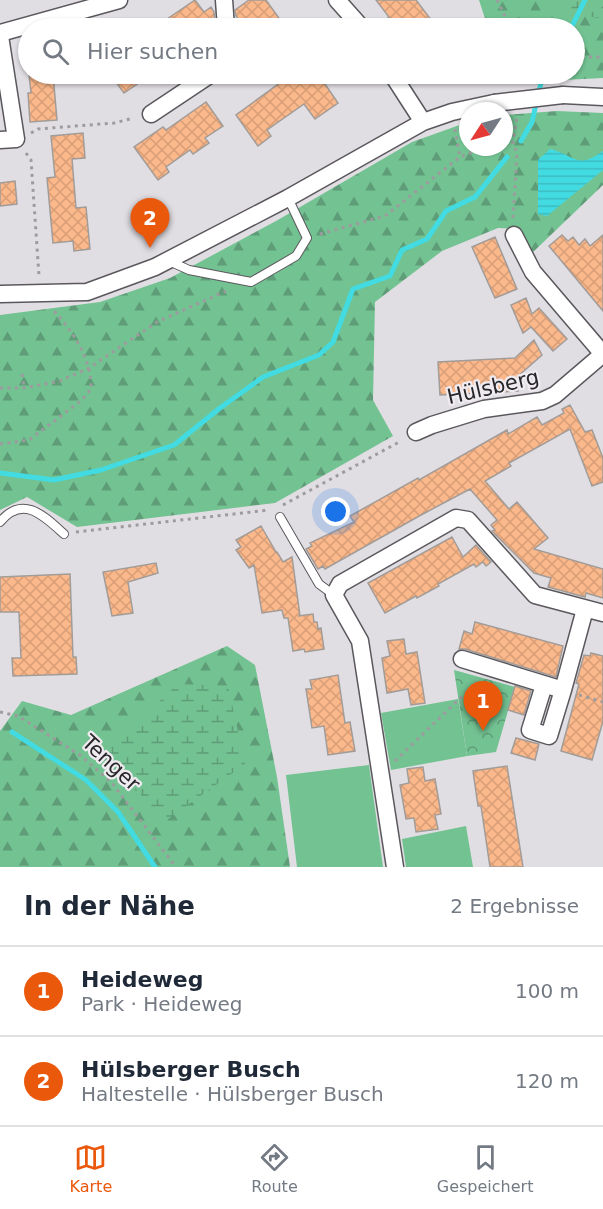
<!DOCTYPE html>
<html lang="de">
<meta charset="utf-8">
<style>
body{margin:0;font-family:"DejaVu Sans",sans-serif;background:#f2f2f3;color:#1f2937}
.compass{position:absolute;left:459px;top:102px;width:54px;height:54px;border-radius:50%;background:#fff;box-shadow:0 2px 4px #0004;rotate:234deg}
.you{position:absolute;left:336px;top:512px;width:21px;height:21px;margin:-15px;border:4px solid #fff;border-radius:50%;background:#1a73e8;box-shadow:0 0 0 9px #1a73e833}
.badge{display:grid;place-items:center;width:39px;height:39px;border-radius:50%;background:#ea580c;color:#fff;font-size:20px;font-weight:700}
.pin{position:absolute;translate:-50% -50px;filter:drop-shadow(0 2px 3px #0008)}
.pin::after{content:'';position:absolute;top:32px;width:21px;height:18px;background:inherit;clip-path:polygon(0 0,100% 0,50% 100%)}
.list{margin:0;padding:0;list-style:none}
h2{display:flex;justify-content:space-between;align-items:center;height:78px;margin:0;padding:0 24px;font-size:26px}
h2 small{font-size:20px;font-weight:400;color:#747a83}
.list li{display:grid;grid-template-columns:39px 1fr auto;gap:18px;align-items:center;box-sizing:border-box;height:90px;padding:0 24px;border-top:2px solid #e0e1e3}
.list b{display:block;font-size:22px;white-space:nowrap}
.list p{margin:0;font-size:20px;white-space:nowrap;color:#747a83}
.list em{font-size:20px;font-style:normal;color:#747a83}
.icon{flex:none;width:33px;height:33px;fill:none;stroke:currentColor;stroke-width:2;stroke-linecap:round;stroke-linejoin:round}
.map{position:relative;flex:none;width:603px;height:867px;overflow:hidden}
.search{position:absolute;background:#fff;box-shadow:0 2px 4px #0004;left:18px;right:18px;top:18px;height:66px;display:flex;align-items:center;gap:15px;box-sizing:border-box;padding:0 21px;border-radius:33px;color:#747a83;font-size:22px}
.sheet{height:258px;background:#fff}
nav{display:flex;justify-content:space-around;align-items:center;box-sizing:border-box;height:84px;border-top:2px solid #e0e1e3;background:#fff;font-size:16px;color:#747a83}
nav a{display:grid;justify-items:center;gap:3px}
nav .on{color:#ea580c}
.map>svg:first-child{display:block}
</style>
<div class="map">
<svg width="603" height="867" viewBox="0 0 603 867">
<defs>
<pattern id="forest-firs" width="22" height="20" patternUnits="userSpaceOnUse" patternTransform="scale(1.5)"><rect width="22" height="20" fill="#73c292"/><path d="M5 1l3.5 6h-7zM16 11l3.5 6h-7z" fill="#5e9d77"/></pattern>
<pattern id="wetland-marsh" width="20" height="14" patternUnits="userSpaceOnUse" patternTransform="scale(1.5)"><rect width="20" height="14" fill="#73c292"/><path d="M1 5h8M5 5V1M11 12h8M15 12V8" fill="none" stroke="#5e9d77"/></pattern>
<pattern id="park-crowns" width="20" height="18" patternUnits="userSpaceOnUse" patternTransform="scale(1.5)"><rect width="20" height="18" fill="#73c292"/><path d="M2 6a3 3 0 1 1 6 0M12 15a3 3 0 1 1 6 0" fill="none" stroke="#5e9d77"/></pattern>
<pattern id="water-rules" width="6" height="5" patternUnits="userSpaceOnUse" patternTransform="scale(1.5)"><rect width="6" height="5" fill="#42dbe2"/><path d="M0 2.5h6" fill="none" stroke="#3abcc2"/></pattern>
<pattern id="building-cross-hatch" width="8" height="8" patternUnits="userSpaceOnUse" patternTransform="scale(1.5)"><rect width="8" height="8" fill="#fbb88a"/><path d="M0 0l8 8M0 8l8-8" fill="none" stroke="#d79e77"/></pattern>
</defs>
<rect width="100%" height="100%" fill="#e1dee3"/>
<path fill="#73c292" d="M458,699L467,756L391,770L381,713Z
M369,765L383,867H297L286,775Z
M466,826L473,867H406L402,839Z"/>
<path fill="url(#forest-firs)" d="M479,0H603V78L502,83L500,74H574V28H488Z
M557,111L603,113V185L531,254L520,229L498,228L442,251L375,302L373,400L393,436L275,503L77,527L27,497L0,510V315L100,302L170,278L276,221L412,142L468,122V147H504V115Z
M227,646L255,665L277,777L290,867H0V731L22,701L71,715Z"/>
<path fill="url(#wetland-marsh)" d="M561,0H603V19L562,11Z
M178,684L228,686L245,764L164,822L105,752Z"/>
<path fill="url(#park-crowns)" d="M454,670L515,687L496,752L467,756Z"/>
<path fill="url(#water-rules)" d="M550,149C577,156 576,170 603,151V170L547,216L538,214V160Z"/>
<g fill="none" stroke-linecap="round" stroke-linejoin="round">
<path stroke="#42dbe2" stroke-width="5" d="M571,28L585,0
M521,141L532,122L543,74
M0,473L54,480L101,470L174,445L220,408L263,377L319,355L333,342L353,289L390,276L402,250L427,239L446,211L475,197L507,157
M12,732L86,780L118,812L155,867"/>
</g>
<path fill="url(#building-cross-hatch)" stroke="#a29c99" stroke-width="1.5" d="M195,0L204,12L211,7L214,12L215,22L207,28H154Z
M249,0H266L286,28H244L236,16L235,10Z
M376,0H416L432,21L422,28H392L385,20L389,17Z
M29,74H53L57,120L30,122L28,93H31Z
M110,74H152L124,93Z
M275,74H341L325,84L338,103L315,119L304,104L267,130L271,136L258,146L236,115L281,82Z
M206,102L223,126L205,138L209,143L193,154L190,150L166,167L169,172L158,180L134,147L163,127L166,130Z
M83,133L85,158L72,159L76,208L86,207L90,249L74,251L73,241L53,243L47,178L55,177L51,136Z
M15,181L17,204L0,206V183Z
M562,235L568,241L573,237L579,245L585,239L590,246L603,235V311L549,246Z
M495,237L517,289L495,298L472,247Z
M526,298L532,314L539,308L567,339L553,351L531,327L523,333L511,305Z
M534,340L542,355L517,377L518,391L440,395L438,362L515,358Z
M570,405L585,432L592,430L603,458V482L592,486L570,429L509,463L511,466L485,481L509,509L517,502L548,538L534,549L603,569V598L586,593L585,597L548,587L551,578L534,573L492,531L495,530L491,525L497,520L470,489L421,515L325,569L323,566L318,569L306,549L312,546L310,543L354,522L350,516L418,478L419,480L507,430L508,434L537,417L542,425L564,413L562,409Z
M261,526L276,552H277L283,562L292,557L300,616H298L313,614L314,622H317L318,629L321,628L324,649L305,652L304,649L293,651L288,618H284L282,610L262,613L254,565L249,568L236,550L241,547L236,540Z
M452,537L463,557L476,545L491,562L486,566L483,562L476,567L474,564L438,584L439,586L417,598L416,596L385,613L368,583Z
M156,563L158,573L128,582L133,613L112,616L103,572Z
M70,574L73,657H76L77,674L13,676L12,658H21L19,612H0V577Z
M475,622L563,646L556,677L465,649H459L464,631L472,634Z
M404,639L406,654L417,652L425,703L411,705L408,689L387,693L382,658L390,656L387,641Z
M591,653L603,656V721L592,760L561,751L579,684L576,683L584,655L590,656Z
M338,675L345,723L350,722L355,751L328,755L324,726L312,728L306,689H312L310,680Z
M515,686L531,691L524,715L508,710Z
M516,738L539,744L535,760L511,753Z
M507,766L523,867H490L481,806H478L473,771Z
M423,767L425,781L435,779L441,814L435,815L438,829L416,832L414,818L406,819L400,785L409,783L407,769Z"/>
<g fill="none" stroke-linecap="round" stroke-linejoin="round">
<defs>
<path id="lane" d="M169,261L189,270L251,282L296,256L307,238L288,198
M280,517L319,584L334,595
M0,522C23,494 44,516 64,534"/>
<path id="street" d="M224,0L226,28
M337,0L362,28
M0,33L119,0
M0,36L16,139L0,140
M392,74L423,122
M563,95L603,97
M151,114L211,74
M514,235L533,272L603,354
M0,294L87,292L155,267L288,198L423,122L452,112L494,103
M416,432L432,425L484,409L542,401L555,395L603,354
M462,659L563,690L585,609
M544,685L530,730L549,736L563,690
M395,867L360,641L334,595L340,584L456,518L468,520L535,595L603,613"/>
</defs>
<use href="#lane" stroke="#5b585d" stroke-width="10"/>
<use href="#street" stroke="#5b585d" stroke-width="19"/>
<path stroke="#9e9b9f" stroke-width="3" stroke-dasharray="3 4.5" stroke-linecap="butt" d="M497,0L511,28
M574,57H603
M523,82L525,74
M455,129L460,157
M31,133L38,129L114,123L134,118
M504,142L513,143
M26,153L31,160L39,276
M513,218L517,153L513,143L517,118
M320,234L385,216L460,157L485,147
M22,374L24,388
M0,388H24L60,381L89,368L157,322L226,291
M0,444L29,440L82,400L91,389C92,360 73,331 54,311
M283,505L401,441
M76,532L269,510
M579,695L603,702
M0,712L18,716L80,755L112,783L176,867
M395,761L477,682"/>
<use href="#lane" stroke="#fff" stroke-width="8"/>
<use href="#street" stroke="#fff" stroke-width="16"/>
<defs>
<path id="street-bridge" d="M494,103L563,95"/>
</defs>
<use href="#street-bridge" stroke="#5b585d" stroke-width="19" stroke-linecap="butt"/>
<use href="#street-bridge" stroke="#fff" stroke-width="16"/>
</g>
<g text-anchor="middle" stroke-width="4.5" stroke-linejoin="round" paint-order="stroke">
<g font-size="21" fill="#272628" stroke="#efebf0">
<text transform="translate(493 387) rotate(-13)" y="7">Hülsberg</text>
<text transform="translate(111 763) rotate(43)" y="7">Tenger</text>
</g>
</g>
</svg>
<svg class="compass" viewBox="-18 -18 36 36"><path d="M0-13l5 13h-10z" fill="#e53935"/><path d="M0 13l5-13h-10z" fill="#747a83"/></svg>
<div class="you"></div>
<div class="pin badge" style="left:483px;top:731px">1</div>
<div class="pin badge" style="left:150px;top:248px">2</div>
<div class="search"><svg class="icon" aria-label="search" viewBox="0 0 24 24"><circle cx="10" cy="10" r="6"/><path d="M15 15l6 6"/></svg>Hier suchen</div>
</div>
<section class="sheet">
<h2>In der Nähe<small>2 Ergebnisse</small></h2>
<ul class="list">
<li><span class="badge">1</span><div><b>Heideweg</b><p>Park · Heideweg</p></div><em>100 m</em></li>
<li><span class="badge">2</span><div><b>Hülsberger Busch</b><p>Haltestelle · Hülsberger Busch</p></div><em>120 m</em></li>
</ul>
</section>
<nav>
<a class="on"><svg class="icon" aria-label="map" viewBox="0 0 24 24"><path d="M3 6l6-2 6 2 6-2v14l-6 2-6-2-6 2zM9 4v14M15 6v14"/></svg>Karte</a>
<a><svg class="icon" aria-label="directions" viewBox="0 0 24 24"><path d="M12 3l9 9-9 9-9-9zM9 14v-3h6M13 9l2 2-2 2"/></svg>Route</a>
<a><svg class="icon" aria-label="saved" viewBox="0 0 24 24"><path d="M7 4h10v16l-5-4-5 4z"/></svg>Gespeichert</a>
</nav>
